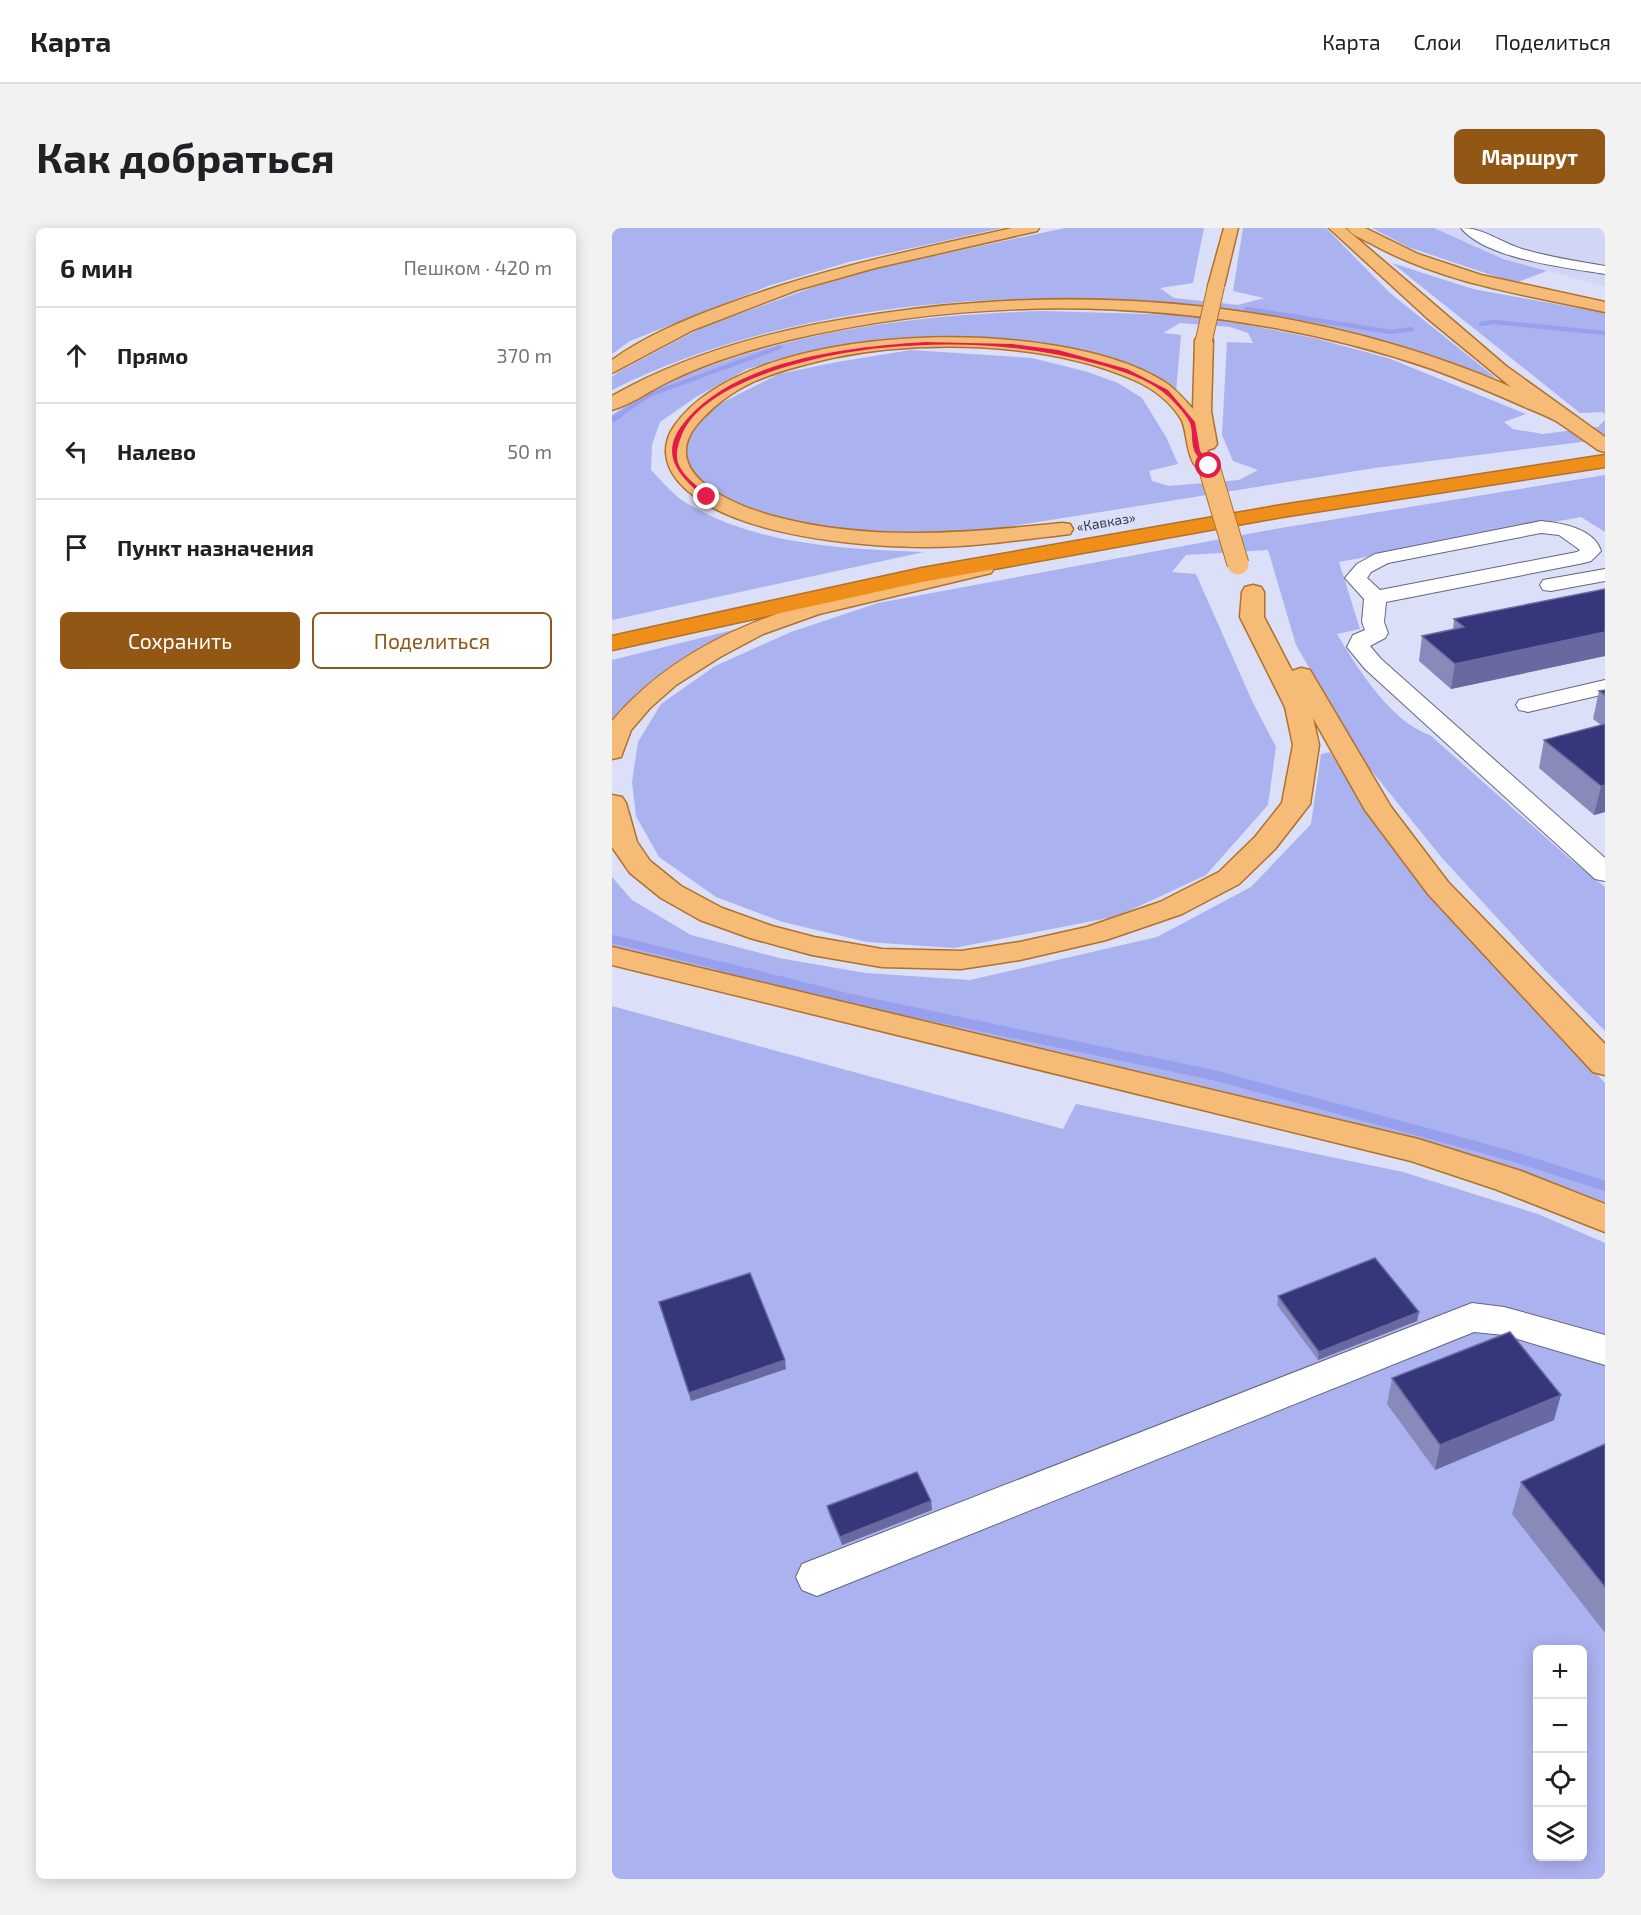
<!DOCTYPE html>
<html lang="ru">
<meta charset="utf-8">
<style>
body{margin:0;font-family:"Exo 2",sans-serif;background:#f2f2f2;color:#202124}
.controls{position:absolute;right:18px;bottom:18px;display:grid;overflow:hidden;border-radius:9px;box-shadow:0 3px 15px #0003}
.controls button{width:54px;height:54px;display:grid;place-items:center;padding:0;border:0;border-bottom:2px solid #e0e0e0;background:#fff;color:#202124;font:30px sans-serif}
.stop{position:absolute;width:18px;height:18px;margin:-14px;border:4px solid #e11d48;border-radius:50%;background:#fff}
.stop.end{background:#e11d48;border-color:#fff;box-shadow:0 2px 6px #0008}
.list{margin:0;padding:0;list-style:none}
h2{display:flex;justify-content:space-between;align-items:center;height:78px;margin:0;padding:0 24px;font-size:26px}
h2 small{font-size:20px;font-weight:400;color:#757577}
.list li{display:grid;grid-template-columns:39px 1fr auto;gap:18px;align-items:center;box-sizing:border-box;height:96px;padding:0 24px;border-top:2px solid #e0e0e0}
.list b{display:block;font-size:22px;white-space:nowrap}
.list em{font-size:20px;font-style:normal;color:#757577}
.actions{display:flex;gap:12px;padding:18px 24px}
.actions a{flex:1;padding:14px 0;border:2px solid #925615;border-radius:9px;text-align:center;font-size:21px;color:#925615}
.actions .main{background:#925615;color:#fff}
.icon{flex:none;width:33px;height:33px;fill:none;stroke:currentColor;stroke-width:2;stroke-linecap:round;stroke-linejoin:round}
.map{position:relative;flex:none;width:993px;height:1651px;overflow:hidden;border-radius:9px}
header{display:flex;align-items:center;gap:36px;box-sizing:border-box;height:84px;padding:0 30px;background:#fff;border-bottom:2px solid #e0e0e0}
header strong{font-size:28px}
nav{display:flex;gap:33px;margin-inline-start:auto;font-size:21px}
.intro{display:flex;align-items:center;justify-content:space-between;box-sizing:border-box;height:144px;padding:0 36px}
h1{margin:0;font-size:42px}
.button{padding:15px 27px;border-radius:9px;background:#925615;color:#fff;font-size:21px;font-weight:700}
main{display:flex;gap:36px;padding:0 36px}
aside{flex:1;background:#fff;border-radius:9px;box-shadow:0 3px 15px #0003}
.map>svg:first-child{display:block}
</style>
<header>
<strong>Карта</strong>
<nav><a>Карта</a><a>Слои</a><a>Поделиться</a></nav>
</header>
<div class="intro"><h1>Как добраться</h1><a class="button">Маршрут</a></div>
<main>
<aside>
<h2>6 мин<small>Пешком · 420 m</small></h2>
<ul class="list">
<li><svg class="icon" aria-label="ahead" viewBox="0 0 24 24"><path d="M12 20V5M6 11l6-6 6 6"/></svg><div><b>Прямо</b></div><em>370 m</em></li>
<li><svg class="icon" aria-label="left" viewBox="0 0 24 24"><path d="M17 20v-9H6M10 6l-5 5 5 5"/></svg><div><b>Налево</b></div><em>50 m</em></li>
<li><svg class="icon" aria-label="arrive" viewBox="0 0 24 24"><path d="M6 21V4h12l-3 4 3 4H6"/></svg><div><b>Пункт назначения</b></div></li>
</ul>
<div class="actions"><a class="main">Сохранить</a><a>Поделиться</a></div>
</aside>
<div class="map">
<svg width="993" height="1651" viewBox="0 0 993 1651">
<rect width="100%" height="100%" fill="#dbdff8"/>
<path fill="#d1d5f6" d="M822,0H993V58L891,31Z"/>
<path fill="#abb2f0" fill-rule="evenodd" d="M0,0H390L237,34L159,57L18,113L0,126Z
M453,0H592L581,55L548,60L562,70L626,77L652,70L621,63L631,0H714L778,65L884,150C850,139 817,128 784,118C758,110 731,105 704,99C685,95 666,89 646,86C441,54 188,68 0,162V149L6,144L91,99L202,59L270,39Z
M760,0H822L891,31L935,43L903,55L796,19Z
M780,35L861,61L993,85V186L990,184L968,185Z
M431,83L569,87L621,94L702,110L776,130L914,186L892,194L901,201L931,206L986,199L993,192V211L763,240L364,304L292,307L204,301L144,287L97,264L72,237L77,208L98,181L131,164L167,146L225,134L299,122L420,130L476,144L506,155L530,170L554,209L566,236L537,243L540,253L557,258L627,252L646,242L621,233L610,207L615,114L641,115L636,105L618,99L568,95L551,105L569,107L564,164L541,146L492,131L345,111H286L198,125L135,141L84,169L48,194L40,217L39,242C48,251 58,263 68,271C139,317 230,321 312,324L0,392V187C14,178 28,167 43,160C169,104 295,87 431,83Z
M993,247V304L969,289L727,334L748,401L725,406C745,440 780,495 818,507L958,631L993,659V803L933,742L830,630L750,531L684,417L656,322L574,327L560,344L584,346L641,475L664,519L656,577L594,647L506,688L342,720L255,714L171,694L104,669L47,629L24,588L20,554L26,514L49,476L103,438L179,404L266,375L663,301Z
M133,399L83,424L30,463L0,492V432Z
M718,524L765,600L993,855V979L0,721V649L20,672L79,707L167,730L253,745L358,752L545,709L639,659L699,596L709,526Z
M0,778L451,901L464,876L791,944L926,986L993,1015V1651H0ZM926,1422H970V1628H926Z"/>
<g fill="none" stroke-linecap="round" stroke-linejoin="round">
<path stroke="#989fed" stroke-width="4.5" d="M634,81L779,104L800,101
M869,96L882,94L993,105
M6,188L37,167L168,119"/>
<path stroke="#989fed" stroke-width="6" d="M0,192L8,187"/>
<path stroke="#989fed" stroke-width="8" d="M0,711L113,739"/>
<path stroke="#989fed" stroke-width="10" d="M107,738L239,771L601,847L896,927L993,958"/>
<defs>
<path id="minor" d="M849,0C872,0 888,14 910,21C937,29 965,33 993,38V46C955,40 874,31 849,0Z
M929,293C949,295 982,300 989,323L979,333L972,335L774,374L772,394L776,405L773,410L758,418L769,431L993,630V653L983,651L753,441L735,419L741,407L753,402L750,394L752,371L733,350L745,336L763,326ZM929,305L947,307L968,322L965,324L768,362L755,350L759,344L776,335Z
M993,341V353L939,363L931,362L928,357L931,352Z
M993,452V466L916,484L907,482L904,477L907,472Z
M860,1075L892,1079L993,1107V1137L892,1107L862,1104L205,1368L190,1362L184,1349L190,1336Z"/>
<path id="major" d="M400,0H427L425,3L263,40L185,62L81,102L0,145V132C33,108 72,92 110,78C204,42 302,22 400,0Z
M612,0H626L612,58L604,63L596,58Z
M717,0H733L894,138L993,209V224L986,222C972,212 958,202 944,193C935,188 925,184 915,180C884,166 852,153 820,141C614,71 388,62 177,112C137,122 97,134 60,152C40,161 21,176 0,182V168C81,122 173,99 265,86C476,54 701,73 899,159L815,90Z
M735,0H753L806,26L869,47L993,74V84C914,67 829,55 758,15C750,11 740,7 735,0Z
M592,107L598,108L601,112L599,183L605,216L602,220L595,222L607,239L604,243C571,251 578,206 569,191C558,173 540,160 522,152C436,114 311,111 220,130C194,136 166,143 141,154C122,163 105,175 91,190C39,242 118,276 161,288C256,314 354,305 450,295L458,296L461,301L458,306L450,307C406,312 362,319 317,319C250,319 112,308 66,253C51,235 50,215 63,197C139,90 448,88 551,153C563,160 572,171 581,181L583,112L586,108Z
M371,333L379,335L382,340L379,345L207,386L151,406L108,429L64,457L38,480L19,502L9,529L0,531V493C94,383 238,365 371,333Z
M641,357L649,359L652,364V389L680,443L689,440L698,442L779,579L836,654L993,816V847L981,844L816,666L753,582L701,490L707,517L698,576L663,621L627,656L570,686L494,712L408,732L349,741L270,739L200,727L138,710L88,692L49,670L18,645L0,619V567L10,569L14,575L25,614L38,633L69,658L110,680L160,698L202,709L270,721L349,723L408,714L475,699L548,674L607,644L643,609L670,575L681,517L673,479L628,389L630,364L633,359Z
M0,719L806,911L909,943L993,976V1004L883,961L799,933L0,737Z"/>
<path id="highway" d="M993,227V239L670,289L310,354L0,422V408L310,340L670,277Z"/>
</defs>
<use href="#minor" stroke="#63667c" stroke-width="2"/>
<use href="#major" stroke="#b07129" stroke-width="3"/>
<use href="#highway" stroke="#b07129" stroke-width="3"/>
<use href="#minor" fill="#fff" fill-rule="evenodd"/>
<use href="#major" fill="#f6bb76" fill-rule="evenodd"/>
<use href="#highway" fill="#f08e1a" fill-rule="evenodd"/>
<defs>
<path id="major-bridge-far1" d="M592,112L604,58"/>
<path id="major-bridge" d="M597,239L626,336"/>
</defs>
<use href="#major-bridge-far1" stroke="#b07129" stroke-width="18" stroke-linecap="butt"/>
<use href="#major-bridge" stroke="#b07129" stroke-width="23" stroke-linecap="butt"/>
<use href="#major-bridge-far1" stroke="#f6bb76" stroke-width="16"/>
<use href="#major-bridge" stroke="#f6bb76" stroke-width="21"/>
</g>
<path fill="#888bba" d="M993,361V428L839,461L807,433L810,408L841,402L842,391Z
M993,462V584L982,587L927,540L932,512L989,497L981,491L987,463Z
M666,1068L807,1084L805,1093L706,1132L665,1077Z
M47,1074L174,1141L79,1173Z
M780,1150L942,1192L823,1242L775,1176Z
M993,1216V1405L900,1286L909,1254Z
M319,1273L320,1282L230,1317L217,1287L215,1278Z"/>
<path fill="#6869a0" d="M993,404V428L839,461L843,436Z
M993,557V584L982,587L989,558Z
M807,1084L805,1093L706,1132L707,1124Z
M173,1132L174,1141L79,1173L77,1165Z
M949,1167L942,1192L823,1242L828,1217Z
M319,1273L320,1282L230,1317L228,1309Z"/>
<path fill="#36377b" stroke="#6869a0" stroke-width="1.5" d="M993,361V404L843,436L810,408L852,399L842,391Z
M993,462V467L987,463Z
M993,496V557L989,558L932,512Z
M763,1030L807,1084L707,1124L666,1068Z
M138,1045L173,1132L77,1165L47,1074Z
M898,1104L949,1167L828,1217L780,1150Z
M993,1216V1359L909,1254Z
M305,1244L319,1273L228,1309L215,1278Z"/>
<path fill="#e11d48" d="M313,114L400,116L446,122L515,141L556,162L583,194L588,223L600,238L595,240C591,234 584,228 582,222C579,213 581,203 578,195C574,186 559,170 551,164C533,150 507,142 485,136C415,116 341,113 269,120C215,125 96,150 71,204C67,214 63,224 66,235C71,249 87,259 97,268V270H93C65,246 45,225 75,191C128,131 236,119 313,114Z"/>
<g text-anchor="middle" stroke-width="6" stroke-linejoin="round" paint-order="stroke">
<g font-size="14" fill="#383a44" stroke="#dbdff8">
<text transform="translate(494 294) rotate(-10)" y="5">«Кавказ»</text>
</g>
</g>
</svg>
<div class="controls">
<button>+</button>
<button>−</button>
<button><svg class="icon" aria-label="locate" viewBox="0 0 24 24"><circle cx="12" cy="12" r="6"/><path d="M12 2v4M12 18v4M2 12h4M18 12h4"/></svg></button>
<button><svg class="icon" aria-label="layers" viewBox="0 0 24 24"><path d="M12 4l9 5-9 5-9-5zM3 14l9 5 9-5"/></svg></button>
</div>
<div class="stop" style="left:597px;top:238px"></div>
<div class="stop end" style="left:95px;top:269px"></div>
</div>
</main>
